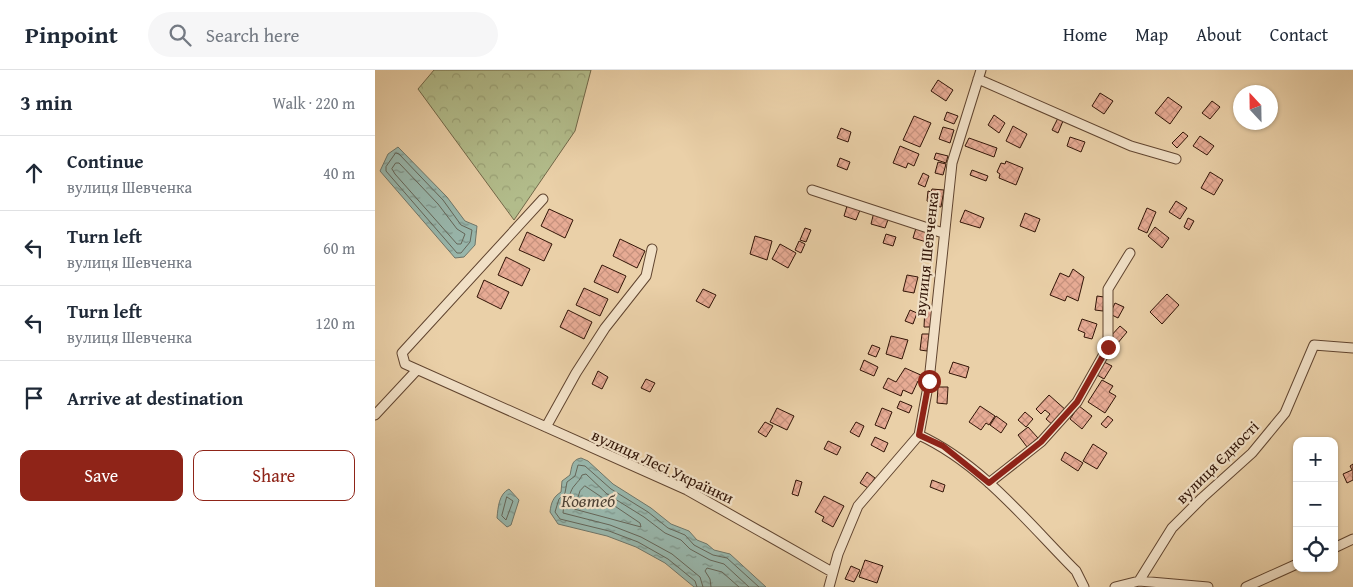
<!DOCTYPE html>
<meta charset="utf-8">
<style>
body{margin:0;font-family:"Gentium Book Plus",serif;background:#f6f6f7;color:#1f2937}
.controls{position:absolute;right:15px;bottom:15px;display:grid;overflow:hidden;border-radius:10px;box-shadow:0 1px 4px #0004}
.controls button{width:45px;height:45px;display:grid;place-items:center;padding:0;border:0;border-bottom:1px solid #e0e1e3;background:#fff;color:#1f2937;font:25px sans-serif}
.compass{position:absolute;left:858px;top:15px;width:45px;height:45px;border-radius:50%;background:#fff;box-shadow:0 1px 4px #0004;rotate:338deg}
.stop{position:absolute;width:15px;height:15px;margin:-11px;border:4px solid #8f2418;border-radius:50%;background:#fff}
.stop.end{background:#8f2418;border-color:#fff;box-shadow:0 1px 5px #0008}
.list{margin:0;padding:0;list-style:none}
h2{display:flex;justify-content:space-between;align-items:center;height:65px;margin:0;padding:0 20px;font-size:21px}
h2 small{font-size:16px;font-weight:400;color:#747a83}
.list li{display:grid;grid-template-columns:32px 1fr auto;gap:15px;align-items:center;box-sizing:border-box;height:75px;padding:0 20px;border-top:1px solid #e0e1e3}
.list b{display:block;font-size:19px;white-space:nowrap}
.list p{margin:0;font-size:16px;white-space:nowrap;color:#747a83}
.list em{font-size:16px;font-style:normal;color:#747a83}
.actions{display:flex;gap:10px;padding:15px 20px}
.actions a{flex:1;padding:11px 0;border:1px solid #8f2418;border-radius:10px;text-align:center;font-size:18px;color:#8f2418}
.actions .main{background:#8f2418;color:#fff}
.icon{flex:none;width:28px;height:28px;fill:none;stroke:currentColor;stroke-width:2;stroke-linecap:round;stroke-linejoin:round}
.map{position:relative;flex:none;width:978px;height:517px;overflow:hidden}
header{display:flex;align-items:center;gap:30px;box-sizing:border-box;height:70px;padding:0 25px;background:#fff;border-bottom:1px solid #e0e1e3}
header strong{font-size:24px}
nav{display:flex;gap:28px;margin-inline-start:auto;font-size:18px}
.search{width:350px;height:45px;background:#f6f6f7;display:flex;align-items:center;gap:12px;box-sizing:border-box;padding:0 18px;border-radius:28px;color:#747a83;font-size:19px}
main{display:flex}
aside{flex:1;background:#fff}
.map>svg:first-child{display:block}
</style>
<header>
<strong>Pinpoint</strong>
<div class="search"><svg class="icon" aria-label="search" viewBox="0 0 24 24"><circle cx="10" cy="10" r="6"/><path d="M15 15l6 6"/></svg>Search here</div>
<nav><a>Home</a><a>Map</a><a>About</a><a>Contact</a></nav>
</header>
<main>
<aside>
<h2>3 min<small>Walk · 220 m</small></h2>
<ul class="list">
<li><svg class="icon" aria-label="ahead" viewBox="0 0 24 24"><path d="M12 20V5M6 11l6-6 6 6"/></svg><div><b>Continue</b><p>вулиця Шевченка</p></div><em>40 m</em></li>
<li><svg class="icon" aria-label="left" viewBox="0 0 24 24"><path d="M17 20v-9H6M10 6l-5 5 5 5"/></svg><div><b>Turn left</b><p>вулиця Шевченка</p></div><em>60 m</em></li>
<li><svg class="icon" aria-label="left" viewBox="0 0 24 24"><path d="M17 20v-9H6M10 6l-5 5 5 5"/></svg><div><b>Turn left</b><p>вулиця Шевченка</p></div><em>120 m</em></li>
<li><svg class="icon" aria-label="arrive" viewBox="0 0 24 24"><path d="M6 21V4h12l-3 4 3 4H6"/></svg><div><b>Arrive at destination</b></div></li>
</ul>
<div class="actions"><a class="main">Save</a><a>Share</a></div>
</aside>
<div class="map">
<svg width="978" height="517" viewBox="0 0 978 517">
<defs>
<pattern id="forest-crowns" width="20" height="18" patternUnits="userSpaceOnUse" patternTransform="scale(1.25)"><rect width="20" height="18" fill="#b2bc8b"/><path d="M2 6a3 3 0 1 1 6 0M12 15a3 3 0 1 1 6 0" fill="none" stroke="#9aa176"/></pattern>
<pattern id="water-ripples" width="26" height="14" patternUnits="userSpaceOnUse" patternTransform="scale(1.25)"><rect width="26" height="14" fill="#98b6ab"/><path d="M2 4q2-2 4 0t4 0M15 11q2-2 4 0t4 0" fill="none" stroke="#7d9389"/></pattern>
<pattern id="building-cross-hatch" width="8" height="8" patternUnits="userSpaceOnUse" patternTransform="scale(1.25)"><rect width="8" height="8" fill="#e7ab94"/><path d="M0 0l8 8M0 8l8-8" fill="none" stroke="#c7927e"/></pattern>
</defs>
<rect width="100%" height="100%" fill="#ead0a8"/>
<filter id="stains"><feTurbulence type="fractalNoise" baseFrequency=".004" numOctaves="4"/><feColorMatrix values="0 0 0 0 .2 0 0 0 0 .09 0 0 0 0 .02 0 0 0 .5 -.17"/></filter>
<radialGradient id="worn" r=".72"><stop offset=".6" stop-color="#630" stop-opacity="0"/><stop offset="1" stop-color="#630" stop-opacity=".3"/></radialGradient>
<path fill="url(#forest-crowns)" stroke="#726849" d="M59,0H216L200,61L139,150L43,19Z"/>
<path fill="url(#water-ripples)" stroke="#6f7669" d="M23,77L72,127L90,151L102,156L100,175L89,187L80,188L74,181L5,101L13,84Z
M206,388L213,391L238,414L276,438L296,454L314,461L322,470L332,474L339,480L355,484L391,517H319L290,493L261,477L232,466L183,454L175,442C176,433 178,427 186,422L187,411L195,405C197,397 196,390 206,388Z
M134,419L144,430L136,455L132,457L122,448C123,437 124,424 134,419Z"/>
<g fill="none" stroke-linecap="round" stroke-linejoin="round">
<path stroke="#656659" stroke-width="1" d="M21,83L24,84L68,130L86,155L97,160L95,172L86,183H82L11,101V97Z
M21,93H24L63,134L82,159L90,164L86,174H82L20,104L17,99Z
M210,416L265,453L266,457L199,439L205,421Z
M132,427L138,431L131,450L127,446Z
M322,517L320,511L293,489L263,472L234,461L185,449L180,442L184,429L190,423L192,412L200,406L203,395L210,396L236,419L273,442L293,458L310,465L319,475L338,485L352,488L384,517
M328,517L325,507L297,484L266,467L235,455L188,443L189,434C196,428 194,421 200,415C203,411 205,410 207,405L211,404L232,424L269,447L290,463L306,470L315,479L335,490L349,494L374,517
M336,517L335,509L330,501L332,498L347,502L364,517"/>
</g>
<path fill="url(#building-cross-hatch)" stroke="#321507" d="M563,10L578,20L571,31L556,21Z
M725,23L738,31L729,44L717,36Z
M793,27L807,37L795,54L780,43Z
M837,31L845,37L835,49L827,43Z
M572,42L583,46L579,54L569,50Z
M619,45L630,53L624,63L613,55Z
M539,46L556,53L545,77L528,70Z
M683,48L688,51L683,63L677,60Z
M638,56L652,64L645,78L631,71Z
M568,57L579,60L575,73L564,69Z
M466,58L476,62L473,72L462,68Z
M808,62L813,66L802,78L797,73Z
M825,66L839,76L832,85L818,76Z
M695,67L710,72L706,82L692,76Z
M594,68L622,78L619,87L590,76Z
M525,76L544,84L539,96L533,93L531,98L518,93Z
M561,83L573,86L571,93L559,89Z
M465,88L475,92L472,100L462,96Z
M631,91L648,98L641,115L624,108L625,104L622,102L626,93L630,94Z
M563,92L571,94L568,105L560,103Z
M597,100L613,106L611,111L595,105Z
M835,102L848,110L839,125L826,118Z
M548,103L554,106L550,117L543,114Z
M557,119L569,120L566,137L556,135V132L552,131L553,121L556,122Z
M801,131L812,138L805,149L794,142Z
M472,136L485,140L481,150L469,146Z
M772,138L781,142L772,163L763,159Z
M174,139L198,150L190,168L166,156Z
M590,140L609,148L605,158L585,152Z
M499,142L514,147L510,158L496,154Z
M650,143L665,149L660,162L645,156Z
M813,148L819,151L814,160L809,157Z
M780,157L794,168L787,178L773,166Z
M430,158L436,160L431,172L425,170Z
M541,158L558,163L555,173L538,168Z
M152,162L177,174L169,191L144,180Z
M511,164L521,167L518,176L508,173Z
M380,166L397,171L392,190L375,184Z
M245,169L270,181L262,198L238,186Z
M424,171L430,174L426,183L420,180Z
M405,174L421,183L413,198L397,189Z
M131,187L155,199L147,216L123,205Z
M227,195L251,206L243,223L219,212Z
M698,199L709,207L703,231L692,226L690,231L675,225L685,203L694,207Z
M532,205L543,207L539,223L528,221Z
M109,210L134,222L126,239L102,227Z
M209,218L233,229L225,246L201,235Z
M328,219L341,225L334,238L321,231Z
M792,224L804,235L787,254L775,242Z
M722,226L729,227L728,241L720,240Z
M740,233L749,237L743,248L735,244Z
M550,237L557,238L556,257H549Z
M193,240L217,252L209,269L185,257Z
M535,240L542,243L538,254L530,251Z
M707,249L722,254L717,269L709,267L710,263L703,260Z
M745,256L752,262L742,274L734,268Z
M547,264H554L552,281L545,280Z
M516,266L533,270L527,289L511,284Z
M497,275L505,278L501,287L493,284Z
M489,290L503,297L499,306L485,300Z
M578,292L594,297L591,308L574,303Z
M729,292L737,296L729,309L722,305Z
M530,298L548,306L546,312L543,311L537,324L528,320L526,326L508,318L513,308L521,312Z
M223,301L233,307L227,319L217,314Z
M271,309L280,313L275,322L266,318Z
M727,310L738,316L734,322L741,326L730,343L713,332Z
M563,317H573L572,334L562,333Z
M674,325L692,341L679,356L671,349L675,344L670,340L666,344L661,339Z
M525,331L537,336L534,343L522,338Z
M605,336L620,346L614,355L611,353L606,360L594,352Z
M704,336L717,346L707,359L695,349Z
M402,338L419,346L412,360L395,352Z
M507,338L517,342L510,359L500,355Z
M650,342L658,349L651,357L643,350Z
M621,346L632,354L626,363L615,355Z
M733,346L738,350L731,358L726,354Z
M390,352L398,356L391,367L383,362Z
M481,352L489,356L484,367L475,362Z
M653,357L663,368L652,377L643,365Z
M500,367L513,373L509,382L496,375Z
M453,371L466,377L462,385L449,379Z
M718,374L732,383L722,399L708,391Z
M690,382L708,393L703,401L686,390Z
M978,394V410L972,413L968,404L977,400L975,396Z
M492,402L500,408L493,418L485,413Z
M421,410L427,412L423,426L417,424Z
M557,410L570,415L568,422L555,417Z
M449,426L469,436L458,457L447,451L449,447L440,442Z
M490,490L508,496L502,513L484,507Z
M476,496L485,500L479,512L470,509Z"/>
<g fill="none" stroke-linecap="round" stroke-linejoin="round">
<defs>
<path id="minor" d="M606,0L577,93L554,311L544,365C607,394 653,453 701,501L709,517
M603,9L756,76L801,89
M437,120L568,163
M168,129L27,283L30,294L312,420L457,502
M0,345L41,301
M171,357L201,303L230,258L271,206L277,179
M614,413L666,372L702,332L733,277V219L755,183
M959,478L978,469
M764,511L833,517
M454,517L463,484L483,436L544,365
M740,517L764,511L797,458L827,428L877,383L910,343L939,275L978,278
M871,517L922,494"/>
</defs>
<use href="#minor" stroke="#60442f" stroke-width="11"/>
<use href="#minor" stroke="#f1e0c6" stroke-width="9"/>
</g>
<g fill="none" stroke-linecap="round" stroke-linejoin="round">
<path stroke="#8f2418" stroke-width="6" d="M554,311L544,365L568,376L614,413L666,372L702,332L733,277"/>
</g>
<g text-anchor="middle" stroke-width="4.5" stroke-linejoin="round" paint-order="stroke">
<g font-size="16" fill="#321507" stroke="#f1e0c6">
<text transform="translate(551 184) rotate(-84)" y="6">вулиця Шевченка</text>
<text transform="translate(842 392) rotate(-45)" y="6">вулиця Єдності</text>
<text transform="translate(288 396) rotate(25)" y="6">вулиця Лесі Українки</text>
</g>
<g font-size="18" font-style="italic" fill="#514538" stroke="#f1e0c6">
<text x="213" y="437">Ковтеб</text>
</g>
</g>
<rect width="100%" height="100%" filter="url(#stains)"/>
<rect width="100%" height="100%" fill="url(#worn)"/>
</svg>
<div class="controls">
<button>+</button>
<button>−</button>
<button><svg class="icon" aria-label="locate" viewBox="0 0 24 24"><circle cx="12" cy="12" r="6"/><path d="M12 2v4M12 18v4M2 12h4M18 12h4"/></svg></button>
</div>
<svg class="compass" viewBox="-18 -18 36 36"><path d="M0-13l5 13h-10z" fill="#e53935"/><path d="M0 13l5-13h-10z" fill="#747a83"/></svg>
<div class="stop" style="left:554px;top:311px"></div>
<div class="stop end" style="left:733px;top:277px"></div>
</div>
</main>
